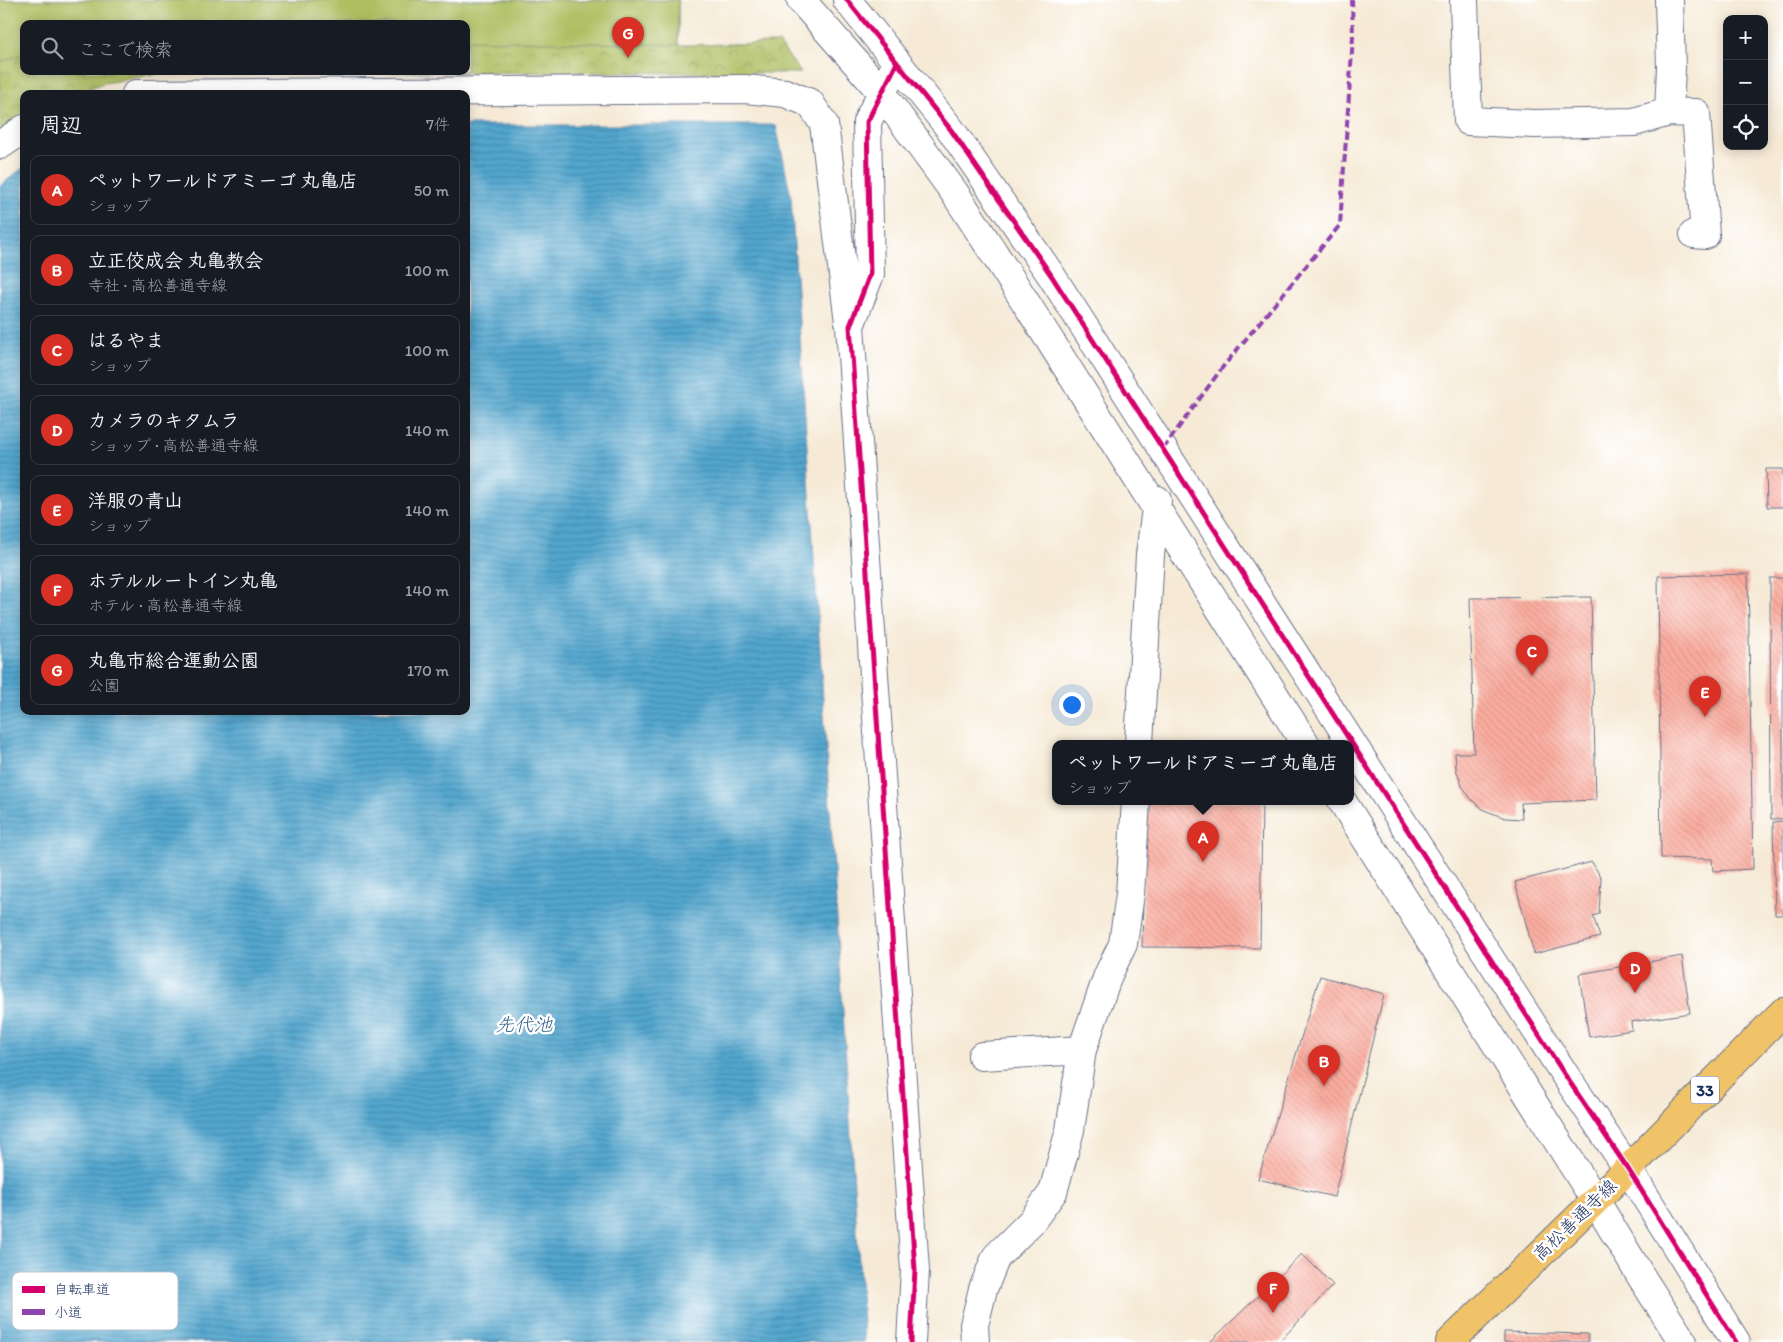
<!DOCTYPE html>
<html lang="ja">
<meta charset="utf-8">
<style>
body{margin:0;font-family:Itim,"Klee One",sans-serif;background:#242831;color:#f1f3f6}
.controls{position:absolute;right:15px;top:15px;display:grid;overflow:hidden;border-radius:10px;box-shadow:0 2px 12px #0003}
.controls button{width:45px;height:45px;display:grid;place-items:center;padding:0;border:0;border-bottom:1px solid #363941;background:#171b24;color:#f1f3f6;font:25px sans-serif}
.you{position:absolute;left:1071px;top:704px;width:18px;height:18px;margin:-12px;border:4px solid #fff;border-radius:50%;background:#1a73e8;box-shadow:0 0 0 8px #1a73e833}
.badge{display:grid;place-items:center;width:32px;height:32px;border-radius:50%;background:#d93025;color:#fff;font-size:16px;font-weight:700}
.pin{position:absolute;translate:-50% -41px;filter:drop-shadow(0 1px 2px #0008)}
.pin::after{content:'';position:absolute;top:26px;width:18px;height:15px;background:inherit;clip-path:polygon(0 0,100% 0,50% 100%)}
.popup{position:absolute;left:1052px;top:740px;width:302px;height:65px;box-sizing:border-box;display:grid;place-content:center;border-radius:10px;background:#171b24;filter:drop-shadow(0 1px 4px #0005);font-size:16px;white-space:nowrap;color:#9ea1a6}
.popup b{font-size:19px;color:#f1f3f6}
.popup::after{content:'';position:absolute;left:50%;top:100%;margin-left:-10px;border:10px solid transparent;border-top-color:#171b24}
.list{margin:0;padding:0;list-style:none}
h2{display:flex;justify-content:space-between;align-items:center;height:65px;margin:0;padding:0 20px;font-size:21px}
h2 small{font-size:16px;font-weight:400;color:#9ea1a6}
.list li{display:grid;grid-template-columns:32px 1fr auto;gap:15px;align-items:center;box-sizing:border-box;height:70px;margin:0 10px 10px;padding:0 10px;border:1px solid #363941;border-radius:10px}
.list b{display:block;font-size:19px;white-space:nowrap}
.list p{margin:0;font-size:16px;white-space:nowrap;color:#9ea1a6}
.list em{font-size:16px;font-style:normal;color:#9ea1a6}
.icon{flex:none;width:28px;height:28px;fill:none;stroke:currentColor;stroke-width:2;stroke-linecap:round;stroke-linejoin:round}
.map{position:relative;flex:none;width:1783px;height:1342px;overflow:hidden}
.search{position:absolute;background:#171b24;box-shadow:0 2px 12px #0003;left:20px;top:20px;width:450px;height:55px;display:flex;align-items:center;gap:12px;box-sizing:border-box;padding:0 18px;border-radius:10px;color:#9ea1a6;font-size:19px}
.panel{position:absolute;background:#171b24;box-shadow:0 2px 12px #0003;left:20px;top:90px;width:450px;height:625px;border-radius:10px}
.map>svg:first-child{display:block}
</style>
<div class="map">
<svg width="1783" height="1342" viewBox="0 0 1783 1342">
<defs>
<pattern id="park-crowns" width="20" height="18" patternUnits="userSpaceOnUse" patternTransform="scale(1.25)"><rect width="20" height="18" fill="#aebe60"/><path d="M2 6a3 3 0 1 1 6 0M12 15a3 3 0 1 1 6 0" fill="none" stroke="#8d9b52"/></pattern>
<pattern id="water-rules" width="6" height="5" patternUnits="userSpaceOnUse" patternTransform="scale(1.25)"><rect width="6" height="5" fill="#53a6ce"/><path d="M0 2.5h6" fill="none" stroke="#48a"/></pattern>
<pattern id="building-back-hatch" width="6" height="6" patternUnits="userSpaceOnUse" patternTransform="scale(1.25)"><rect width="6" height="6" fill="#fbac9e"/><path d="M-1 5l2 2M0 0l6 6M5-1l2 2" fill="none" stroke="#d7948a"/></pattern>
</defs>
<rect width="100%" height="100%" fill="#fff"/>
<filter id="ink" filterUnits="userSpaceOnUse"><feTurbulence type="fractalNoise" baseFrequency=".02" numOctaves="2"/><feDisplacementMap in="SourceGraphic" scale="10" xChannelSelector="R" yChannelSelector="G"/><feConvolveMatrix kernelMatrix="1 2 1 2 8 2 1 2 1" color-interpolation-filters="sRGB"/></filter>
<filter id="wash" filterUnits="userSpaceOnUse"><feTurbulence type="fractalNoise" baseFrequency=".0096" numOctaves="4" result="noise"/><feDisplacementMap in="SourceGraphic" scale="20" xChannelSelector="R" yChannelSelector="G"/><feGaussianBlur stdDeviation="1.12" result="paint"/><feColorMatrix in="noise" values="0 0 0 0 0 0 0 0 0 0 0 0 0 0 0 0 0 1.4 0 .05"/><feComposite in="paint" operator="in"/></filter>
<g filter="url(#wash)">
<rect width="100%" height="100%" fill="#f6ead6"/>
<path fill="url(#park-crowns)" stroke="#64765f" fill-rule="evenodd" d="M0,0H678V45L779,43L801,73L166,72L100,84L80,94H24V121L0,133ZM24,24H466V71H24Z"/>
<path fill="#aebe60" stroke="#64765f" d="M0,0H678V45L466,40V24H24V54L0,62Z"/>
<path fill="url(#water-rules)" stroke="#376a96" d="M466,125H776L791,197L864,1342H0V186L24,167V711H466Z"/>
<g id="blocks">
<path fill="url(#building-back-hatch)" d="M1766,469H1783V507H1767Z
M1748,574L1753,869L1713,871L1712,859L1661,858L1658,576Z
M1770,578H1783V819H1771Z
M1591,597L1596,800L1521,803L1522,819L1505,818L1484,810L1472,800L1462,786L1456,769L1455,753H1474L1470,598Z
M1145,801H1262L1260,948L1142,947Z
M1783,821V915H1775L1773,822Z
M1592,862L1601,878L1599,914L1593,916L1600,937L1534,954L1515,882Z
M1682,956L1690,1013L1631,1022L1632,1030L1589,1037L1579,974Z
M1320,976L1384,994L1334,1197L1258,1179Z
M1302,1254L1333,1285L1279,1342H1210Z
M1504,1332L1588,1334V1342H1504Z"/>
</g>
</g>
<g filter="url(#ink)">
<use href="#blocks" fill-opacity="0" stroke="#687088" stroke-width="1"/>
<g fill="none" stroke-linecap="round" stroke-linejoin="round">
<defs>
<path id="minor" d="M801,0L878,88L954,192L1014,284L1305,743
M847,0L951,130L1051,275L1563,1072L1628,1169L1736,1342
M1464,0L1468,121L1534,124L1634,122L1669,112L1671,68L1669,0
M897,63L867,122L870,274L850,326L915,1270L911,1342
M136,94L745,89L785,93L810,103L824,124L849,322
M1669,112L1696,113L1705,235L1694,234
M0,145L24,129
M1139,743L1150,555L1157,500
M1342,801L1595,1200L1642,1278L1683,1342
M982,1056L1082,1050
M975,1342L974,1325L983,1289L996,1257L1031,1222L1053,1192L1070,1130L1082,1050L1108,975L1123,944L1130,894L1136,801"/>
<path id="major" d="M1450,1342L1628,1169L1783,1012"/>
</defs>
<use href="#minor" stroke="#687088" stroke-width="30"/>
<use href="#major" stroke="#687088" stroke-width="30"/>
<use href="#minor" stroke="#fff" stroke-width="28"/>
<use href="#major" stroke="#f0c369" stroke-width="28"/>
<path stroke="#8e44ad" stroke-width="4" stroke-dasharray="8 4" stroke-linecap="butt" d="M1163,449L1222,368L1340,225L1353,37L1352,0"/>
<defs>
<path id="cycleway" d="M847,0L951,130L1051,275L1563,1072L1628,1169L1736,1342
M897,63L867,122L870,274L850,326L915,1270L911,1342"/>
</defs>
<use href="#cycleway" stroke="#fff" stroke-width="8"/>
<use href="#cycleway" stroke="#d6006c" stroke-width="5"/>
</g>
</g>
<g text-anchor="middle" stroke-width="5" stroke-linejoin="round" paint-order="stroke">
<rect fill="#fff" stroke="#5f6d8e" stroke-width="1" x="1691" y="1076.5" width="28" height="27" rx="4"/>
<g font-size="16" font-weight="bold" fill="#1b2f5e">
<text x="1705" y="1096">33</text>
</g>
<g font-size="18" fill="#1b2f5e" stroke="#fff">
<text transform="translate(1575 1220) rotate(-44)" y="6">高松善通寺線</text>
</g>
<g font-size="19" font-style="italic" fill="#315f8b" stroke="#fff">
<text x="524" y="1031">先代池</text>
</g>
</g>
<rect x="12" y="1272" width="166" height="58" rx="8" fill="#fff" stroke="#bbc1cf" stroke-width="1"/>
<rect x="22" y="1286" width="23" height="7" fill="#d6006c"/>
<rect x="22" y="1309" width="23" height="6" fill="#8e44ad"/>
<g font-size="14" fill="#1b2f5e">
<text x="54" y="1294">自転車道</text>
<text x="54" y="1317">小道</text>
</g>
</svg>
<div class="controls">
<button>+</button>
<button>−</button>
<button><svg class="icon" aria-label="locate" viewBox="0 0 24 24"><circle cx="12" cy="12" r="6"/><path d="M12 2v4M12 18v4M2 12h4M18 12h4"/></svg></button>
</div>
<div class="you"></div>
<div class="pin badge" style="left:1203px;top:862px">A</div>
<div class="popup"><b>ペットワールドアミーゴ 丸亀店</b>ショップ</div>
<div class="pin badge" style="left:1324px;top:1086px">B</div>
<div class="pin badge" style="left:1532px;top:676px">C</div>
<div class="pin badge" style="left:1635px;top:993px">D</div>
<div class="pin badge" style="left:1705px;top:717px">E</div>
<div class="pin badge" style="left:1273px;top:1313px">F</div>
<div class="pin badge" style="left:628px;top:58px">G</div>
<div class="search"><svg class="icon" aria-label="search" viewBox="0 0 24 24"><circle cx="10" cy="10" r="6"/><path d="M15 15l6 6"/></svg>ここで検索</div>
<section class="panel">
<h2>周辺<small>7件</small></h2>
<ul class="list">
<li><span class="badge">A</span><div><b>ペットワールドアミーゴ 丸亀店</b><p>ショップ</p></div><em>50 m</em></li>
<li><span class="badge">B</span><div><b>立正佼成会 丸亀教会</b><p>寺社 · 高松善通寺線</p></div><em>100 m</em></li>
<li><span class="badge">C</span><div><b>はるやま</b><p>ショップ</p></div><em>100 m</em></li>
<li><span class="badge">D</span><div><b>カメラのキタムラ</b><p>ショップ · 高松善通寺線</p></div><em>140 m</em></li>
<li><span class="badge">E</span><div><b>洋服の青山</b><p>ショップ</p></div><em>140 m</em></li>
<li><span class="badge">F</span><div><b>ホテルルートイン丸亀</b><p>ホテル · 高松善通寺線</p></div><em>140 m</em></li>
<li><span class="badge">G</span><div><b>丸亀市総合運動公園</b><p>公園</p></div><em>170 m</em></li>
</ul>
</section>
</div>
